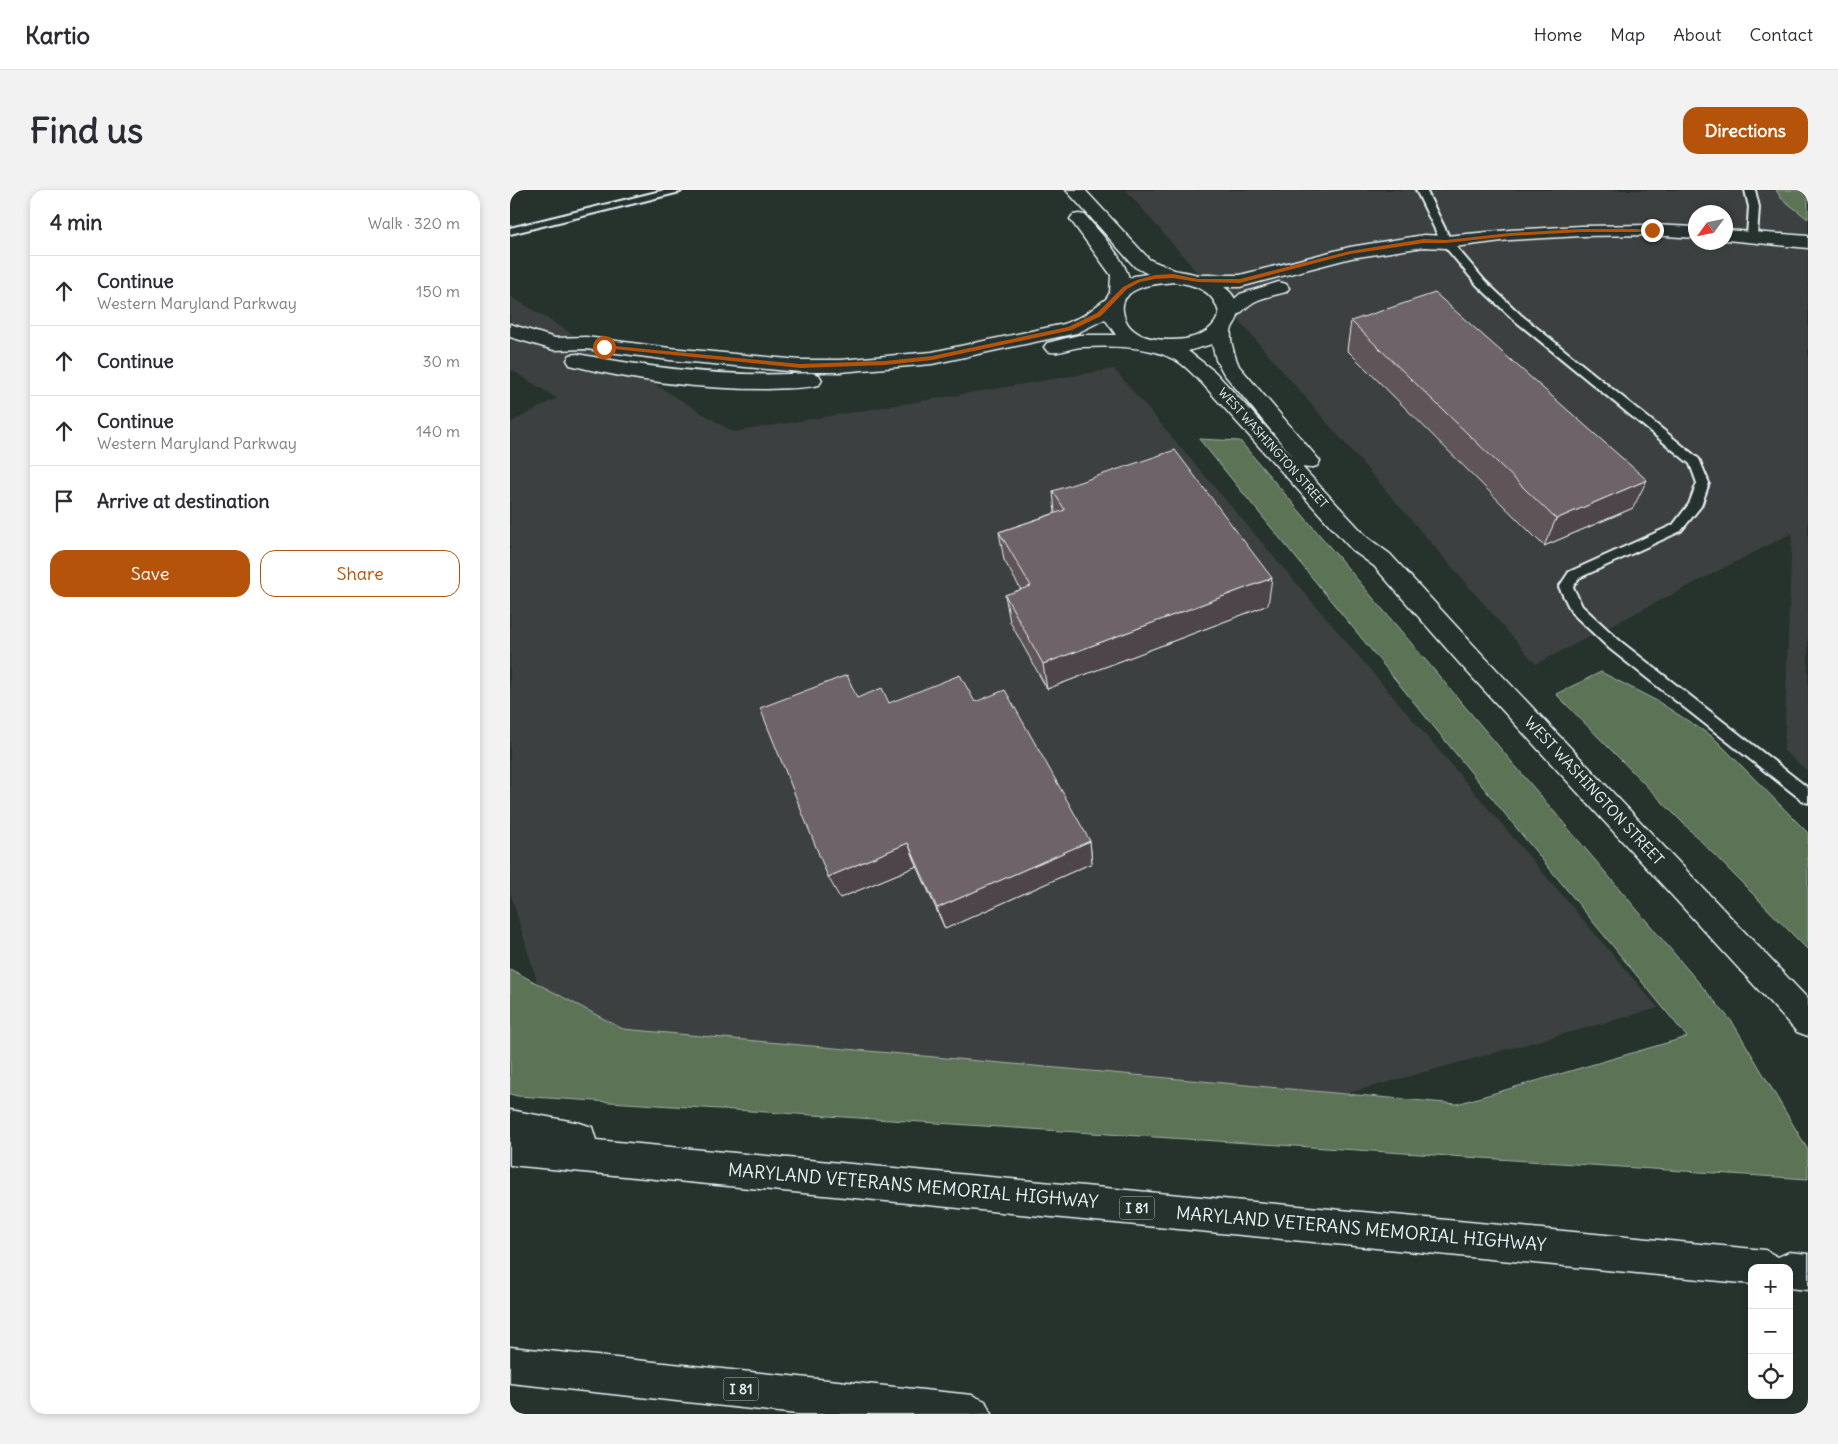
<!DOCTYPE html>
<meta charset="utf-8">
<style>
body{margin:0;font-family:Delius,sans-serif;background:#f2f2f3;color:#2b2b33}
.controls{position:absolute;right:15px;bottom:15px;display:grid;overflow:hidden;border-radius:10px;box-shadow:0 2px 8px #0003}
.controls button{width:45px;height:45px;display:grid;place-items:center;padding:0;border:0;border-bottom:1px solid #e1e1e2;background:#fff;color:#2b2b33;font:25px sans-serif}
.compass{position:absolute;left:1178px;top:15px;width:45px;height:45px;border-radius:50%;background:#fff;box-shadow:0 2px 8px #0003;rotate:237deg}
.stop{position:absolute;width:15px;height:15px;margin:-11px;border:4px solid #b45309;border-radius:50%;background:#fff}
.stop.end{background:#b45309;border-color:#fff;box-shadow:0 1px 5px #0008}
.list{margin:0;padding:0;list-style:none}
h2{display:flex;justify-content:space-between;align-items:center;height:65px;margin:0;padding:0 20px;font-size:21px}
h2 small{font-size:16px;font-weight:400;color:#7c7c81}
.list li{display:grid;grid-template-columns:32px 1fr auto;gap:15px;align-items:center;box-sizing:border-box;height:70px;padding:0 20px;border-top:1px solid #e1e1e2}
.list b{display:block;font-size:19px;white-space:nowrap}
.list p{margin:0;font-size:16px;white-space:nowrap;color:#7c7c81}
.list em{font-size:16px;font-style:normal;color:#7c7c81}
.actions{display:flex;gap:10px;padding:15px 20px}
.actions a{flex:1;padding:11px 0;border:1px solid #b45309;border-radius:15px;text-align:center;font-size:18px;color:#b45309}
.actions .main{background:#b45309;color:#fff}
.icon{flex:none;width:28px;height:28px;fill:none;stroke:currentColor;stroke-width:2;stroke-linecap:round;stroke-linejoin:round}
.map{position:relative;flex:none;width:1298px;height:1224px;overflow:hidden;border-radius:15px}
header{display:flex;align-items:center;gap:30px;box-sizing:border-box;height:70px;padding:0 25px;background:#fff;border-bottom:1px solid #e1e1e2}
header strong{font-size:24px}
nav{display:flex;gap:28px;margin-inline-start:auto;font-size:18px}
.intro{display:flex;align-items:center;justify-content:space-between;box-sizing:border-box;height:120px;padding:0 30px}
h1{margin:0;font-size:35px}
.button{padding:12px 22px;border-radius:15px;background:#b45309;color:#fff;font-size:18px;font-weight:700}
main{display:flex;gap:30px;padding:0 30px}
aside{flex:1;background:#fff;border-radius:15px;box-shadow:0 2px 8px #0003}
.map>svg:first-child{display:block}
</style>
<header>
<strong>Kartio</strong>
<nav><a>Home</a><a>Map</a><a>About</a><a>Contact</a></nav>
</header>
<div class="intro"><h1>Find us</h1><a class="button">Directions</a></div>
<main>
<aside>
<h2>4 min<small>Walk · 320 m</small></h2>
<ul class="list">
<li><svg class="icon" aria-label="ahead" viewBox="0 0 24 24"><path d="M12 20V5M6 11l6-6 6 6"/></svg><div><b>Continue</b><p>Western Maryland Parkway</p></div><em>150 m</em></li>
<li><svg class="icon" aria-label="ahead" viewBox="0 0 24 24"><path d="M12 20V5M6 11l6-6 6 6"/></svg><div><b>Continue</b></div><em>30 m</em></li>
<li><svg class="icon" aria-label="ahead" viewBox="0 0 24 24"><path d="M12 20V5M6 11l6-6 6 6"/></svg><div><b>Continue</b><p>Western Maryland Parkway</p></div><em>140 m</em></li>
<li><svg class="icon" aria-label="arrive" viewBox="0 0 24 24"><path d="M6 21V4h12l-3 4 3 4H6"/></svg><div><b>Arrive at destination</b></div></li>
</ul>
<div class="actions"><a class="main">Save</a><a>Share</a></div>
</aside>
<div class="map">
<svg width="1298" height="1224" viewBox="0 0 1298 1224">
<rect width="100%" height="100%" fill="#26332d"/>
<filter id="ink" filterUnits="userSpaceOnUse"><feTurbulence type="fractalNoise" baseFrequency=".02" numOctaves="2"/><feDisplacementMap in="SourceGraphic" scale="10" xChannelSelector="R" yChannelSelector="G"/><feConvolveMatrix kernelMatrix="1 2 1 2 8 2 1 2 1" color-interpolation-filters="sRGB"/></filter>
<g filter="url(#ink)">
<path fill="#3c413f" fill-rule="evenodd" d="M616,0H1298V581L1274,561L1282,343L1026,474ZM1186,22H1216V52H1186Z
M0,106L223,242L604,179L1148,818L769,922L39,831L0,702V233L47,208L0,179Z"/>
<path fill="#5b7357" stroke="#a2b2a8" d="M1266,0H1298V29L1271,8Z
M689,249L730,251L1223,833L1298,960V989L7,906L0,904V779L113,839L947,914L1177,847Z
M1091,482L1147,511L1203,547L1298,643V760L1046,504Z"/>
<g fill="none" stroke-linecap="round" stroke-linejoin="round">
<defs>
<path id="service" d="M155,0H172L170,2L0,44V38Z
M906,0H916L941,51L975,91L1011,125L1189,269L1199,293L1191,316L1171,341L1069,388L1063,397L1072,416L1110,451L1298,598V613L1293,611L1100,459L1062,423L1049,397L1059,382L1163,335L1179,314L1187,293L1180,274L1003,129L967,95L931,52Z
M1235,0H1245L1249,17L1247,46L1242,49L1237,46L1239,17Z"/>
<path id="minor" d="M1141,35L1186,37V48L1141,45L1071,46L1000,50L936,58L914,57L841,68L730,97H688L681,95L678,91L681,87L688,85H730L840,57L914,45L936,46L1000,40L1071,36Z
M1216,40L1298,46V58L1216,50Z
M769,92L776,94L779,98L776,102C766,105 753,107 744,112C732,119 728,131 712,127L709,123L730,104Z"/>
<path id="tertiary" d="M556,0H575L639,69C647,74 668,79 672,86L670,90C655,94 638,84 625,77Z
M569,24L575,25C589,42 632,85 617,107L610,109L603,107L600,103L601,85L560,29L563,25Z"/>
<path id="secondary" d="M663,80C685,83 731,93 728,124C728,130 724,133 722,138C718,148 725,167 729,176L810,271L807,276L799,278L792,277L858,348L880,364L968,460L1298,809V846L1287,842L950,474L864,376L842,360L691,192C683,185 676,176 667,171C639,155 603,156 571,157C559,158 549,165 537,161L534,157L537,153L569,145H606L595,129L567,143L422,174L330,182H290L160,170L76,159L44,160L0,147V134L45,148L76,147L160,158L290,170H330L422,162L554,134L573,126L596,109L604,96L624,86ZM663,92C684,94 704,100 709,123C705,139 691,146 675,149C652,152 617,150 613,121C612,115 614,108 619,104C632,94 648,94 663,92ZM702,154L706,170L714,184L784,268L705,182L678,161Z
M67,164C145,179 222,188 302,183L309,185L312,190L309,195C292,199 274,198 256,199C191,199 123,191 60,175L57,170L60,165Z"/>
<path id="motorway" d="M0,920L70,933L82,937L86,950L1255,1060L1268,1067L1279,1062L1298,1064V1100L1279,1098V1078H1242V1094L0,975Z
M0,1157L462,1205L475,1211L481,1224H287L0,1193Z"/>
</defs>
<use href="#service" stroke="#e8f1f8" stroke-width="4"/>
<use href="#minor" stroke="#e8f1f8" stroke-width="3"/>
<use href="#tertiary" stroke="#e8f1f8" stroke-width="3"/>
<use href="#secondary" stroke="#e8f1f8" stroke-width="3"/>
<use href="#motorway" stroke="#e8f1f8" stroke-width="3"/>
<use href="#service" fill="#26332d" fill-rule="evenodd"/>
<use href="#minor" fill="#26332d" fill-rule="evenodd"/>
<use href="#tertiary" fill="#26332d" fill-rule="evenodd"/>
<use href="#secondary" fill="#26332d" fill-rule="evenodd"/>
<use href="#motorway" fill="#26332d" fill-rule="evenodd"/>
</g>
<path fill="#5f5559" stroke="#e8f1f8" d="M841,131L1123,318L1034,356L837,160Z
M543,301L758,415L537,499L500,432L495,405L511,400L494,370L489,342L545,323Z
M347,508L379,513L465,512L580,651L582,673L435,739L407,676L330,708Z"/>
<path fill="#4d4549" stroke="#e8f1f8" d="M1137,290L1123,318L1034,356L1046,329Z
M762,388L758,415L537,499L533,474Z
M580,651L582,673L435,739L427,718Z
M398,653L407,676L330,708L318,687Z"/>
<path fill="#6e6368" stroke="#e8f1f8" d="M925,103L1137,290L1046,329L841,131Z
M665,260L762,388L533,474L495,405L521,396L489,342L555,320L543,301Z
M337,485L347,508L372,498L379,513L450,485L465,512L495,500L580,651L427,718L398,653L318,687L250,518Z"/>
</g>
<path fill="#b45309" d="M1071,39H1142L1144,40L1142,42H1071L1000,46L936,53H914L840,64L730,93L688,92L663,88L645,89L630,92L617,99L591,126L562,140L422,170L375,175L290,178L94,158L91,157L94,155L290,174L375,171L422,166L558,137L587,123L613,97L627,90L645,85L663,84L688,89H730L840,61L914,49L936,50L1000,43Z"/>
<g text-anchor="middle" stroke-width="4" stroke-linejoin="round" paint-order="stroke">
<g font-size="12" fill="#e8f1f8" stroke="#26332d">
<text transform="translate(763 258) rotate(48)" y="4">WEST WASHINGTON STREET</text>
</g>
<g fill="#26332d" stroke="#aeb8bb" stroke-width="1">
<rect x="609.5" y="1006.5" width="35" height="23" rx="4"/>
<rect x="213.5" y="1187.5" width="35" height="23" rx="4"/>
</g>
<g font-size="14" font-weight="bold" fill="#e8f1f8">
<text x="627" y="1023">I 81</text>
<text x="231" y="1204">I 81</text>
</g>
<g font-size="15" fill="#e8f1f8" stroke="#26332d">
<text transform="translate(1084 601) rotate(47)" y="5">WEST WASHINGTON STREET</text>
</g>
<g font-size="18" fill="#e8f1f8" stroke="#26332d">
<text transform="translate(403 996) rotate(5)" y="6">MARYLAND VETERANS MEMORIAL HIGHWAY</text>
<text transform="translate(851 1039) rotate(5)" y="6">MARYLAND VETERANS MEMORIAL HIGHWAY</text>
</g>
</g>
</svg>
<div class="controls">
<button>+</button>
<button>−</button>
<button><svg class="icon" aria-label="locate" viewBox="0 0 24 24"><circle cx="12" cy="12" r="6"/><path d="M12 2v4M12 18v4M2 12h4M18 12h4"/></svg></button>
</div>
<svg class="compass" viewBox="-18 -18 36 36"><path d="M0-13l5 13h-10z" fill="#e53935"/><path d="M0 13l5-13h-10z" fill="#7c7c81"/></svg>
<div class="stop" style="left:94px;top:157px"></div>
<div class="stop end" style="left:1142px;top:40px"></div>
</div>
</main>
